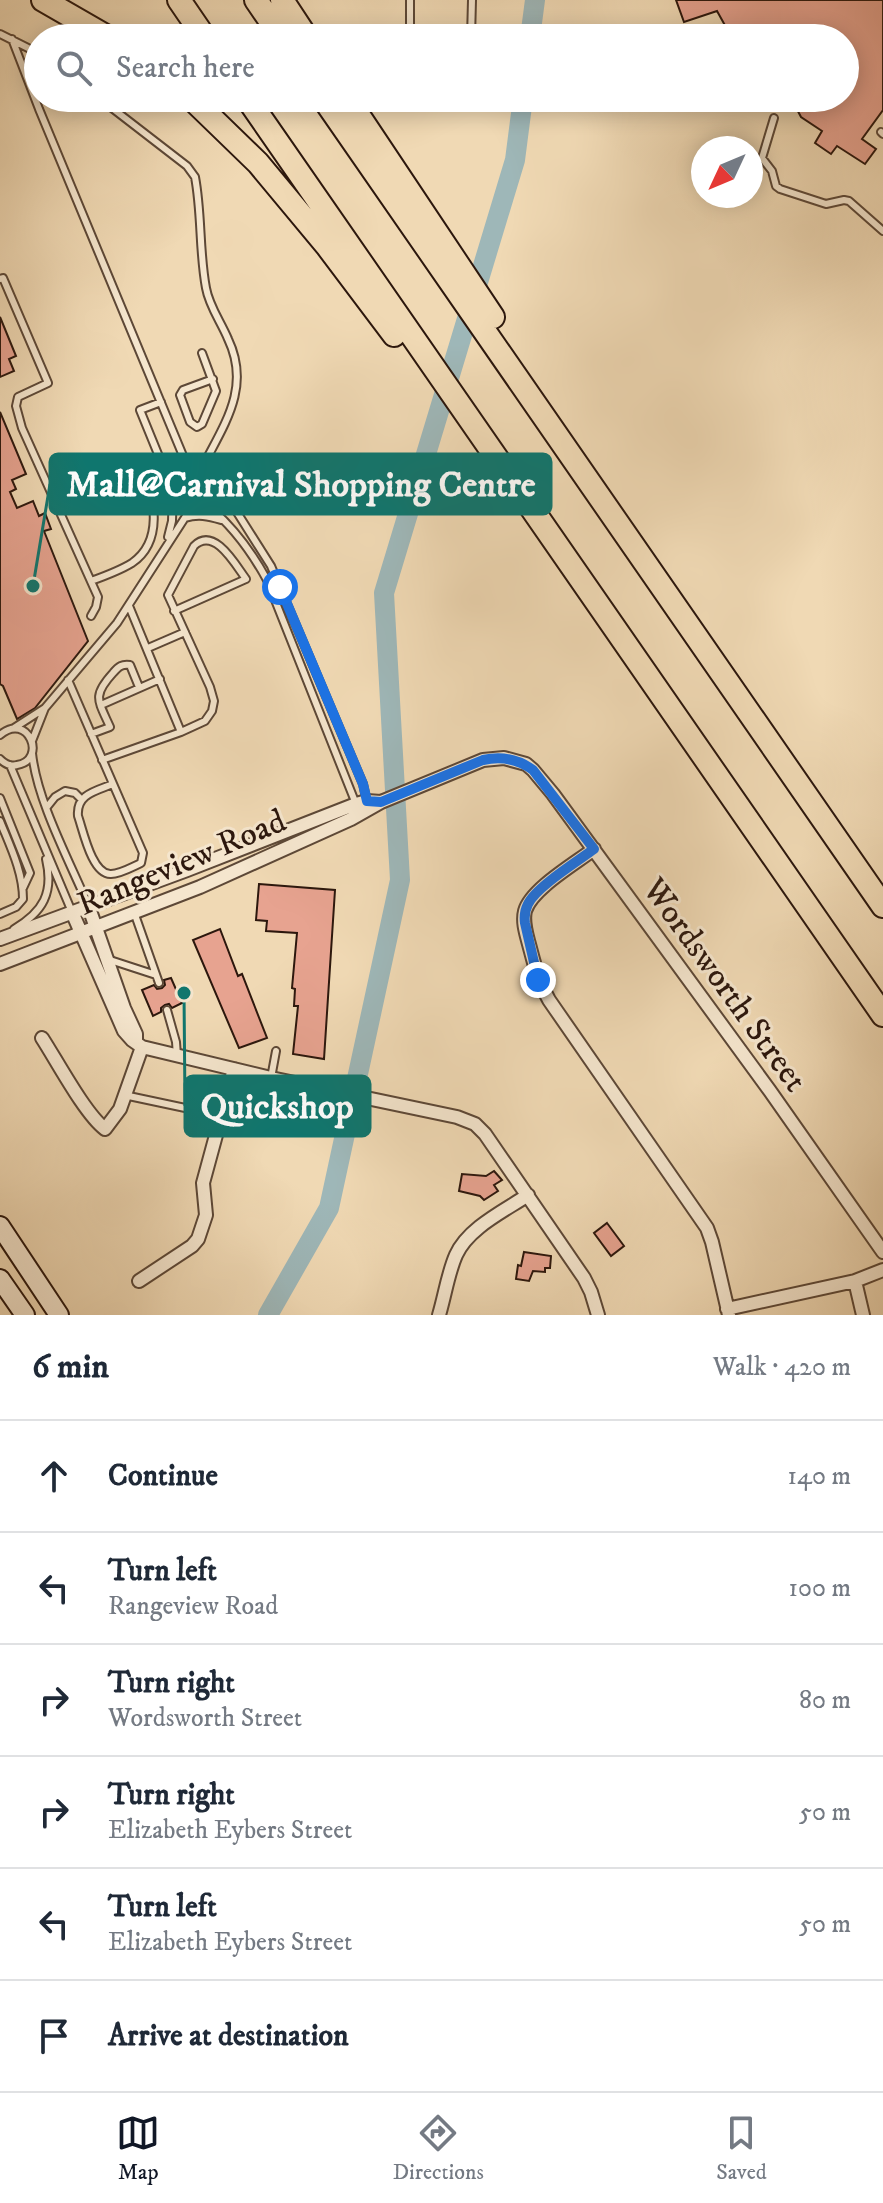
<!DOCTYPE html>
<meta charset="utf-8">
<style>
body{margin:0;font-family:"IM FELL DW Pica",serif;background:#f6f6f7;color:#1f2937}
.compass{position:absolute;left:691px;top:136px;width:72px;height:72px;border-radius:50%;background:#fff;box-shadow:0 4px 20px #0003;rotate:226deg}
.stop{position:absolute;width:24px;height:24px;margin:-18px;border:6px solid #1a73e8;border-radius:50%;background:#fff}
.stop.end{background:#1a73e8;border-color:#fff;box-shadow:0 2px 8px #0008}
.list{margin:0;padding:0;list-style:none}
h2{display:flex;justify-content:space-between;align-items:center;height:104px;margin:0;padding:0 32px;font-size:34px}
h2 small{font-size:26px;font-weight:400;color:#747a83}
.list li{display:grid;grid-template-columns:52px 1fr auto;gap:24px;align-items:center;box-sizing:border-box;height:112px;padding:0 32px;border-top:2px solid #e0e1e3}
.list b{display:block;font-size:30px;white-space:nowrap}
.list p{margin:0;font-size:26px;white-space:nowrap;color:#747a83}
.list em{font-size:26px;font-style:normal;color:#747a83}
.icon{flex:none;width:44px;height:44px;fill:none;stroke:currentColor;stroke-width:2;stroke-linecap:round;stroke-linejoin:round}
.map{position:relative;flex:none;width:883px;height:1315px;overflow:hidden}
.search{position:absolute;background:#fff;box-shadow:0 4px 20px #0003;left:24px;right:24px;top:24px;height:88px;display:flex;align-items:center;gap:20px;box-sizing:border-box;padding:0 28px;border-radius:44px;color:#747a83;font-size:30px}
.sheet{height:776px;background:#fff}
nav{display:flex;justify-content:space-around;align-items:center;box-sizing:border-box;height:112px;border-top:2px solid #e0e1e3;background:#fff;font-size:22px;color:#747a83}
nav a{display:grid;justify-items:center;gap:4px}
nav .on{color:#111827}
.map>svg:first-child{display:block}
</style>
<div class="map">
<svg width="883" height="1315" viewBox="0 0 883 1315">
<rect width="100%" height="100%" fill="#f0d9b4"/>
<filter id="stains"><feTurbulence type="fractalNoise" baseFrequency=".0025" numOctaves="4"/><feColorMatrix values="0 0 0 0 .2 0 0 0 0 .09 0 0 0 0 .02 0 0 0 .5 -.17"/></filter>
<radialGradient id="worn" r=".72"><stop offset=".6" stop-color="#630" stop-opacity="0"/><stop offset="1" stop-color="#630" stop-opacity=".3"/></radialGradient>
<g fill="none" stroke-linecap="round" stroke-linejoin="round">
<path stroke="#9eb7b8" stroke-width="20" d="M530,38L535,0
M268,1315L329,1208L400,880L384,593L515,160L523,98"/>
</g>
<path fill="#e7a390" stroke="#2c170d" stroke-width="2" d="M676,0H883V110L862,139L876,149L865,164L837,146L831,154L815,143L822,131L801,117L791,98H845V38H732L717,11L684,22Z
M0,317L16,356L9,359L14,371L0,377Z
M0,412L26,474L12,480L16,489L10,492L17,508L33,501L39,516L45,513L51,529L44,531L88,641L35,708L17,719L3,686L0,684Z
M259,884L335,890L324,1059L293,1054L298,1006H294L295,989L292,988L297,933L266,931L267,921L256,920Z
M220,929L238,976L242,974L267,1038L239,1048L193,940Z
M171,978L182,1003L172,1008L169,1004L165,1005L161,1008V1012L153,1016L142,990L154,985L157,989L162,988L165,985L164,980Z
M494,1171L502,1180L494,1185L498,1191L484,1200L480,1196L459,1191L462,1174L486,1176Z
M607,1223L624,1246L611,1256L594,1233Z
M524,1252L551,1256L550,1268H545V1272L533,1271L529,1281L516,1279L518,1265L521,1266Z"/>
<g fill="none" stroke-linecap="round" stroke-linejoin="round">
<defs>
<path id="lane" d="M0,34L38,53
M410,38V0
M471,38L472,0
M12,39L39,109L186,463
M99,98L187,166L195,177C202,214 199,251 206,288C209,306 221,322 228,339C251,387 225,423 203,466
M774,118L762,158L772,171L776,186L780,189L826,204L844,200L849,201L883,231
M881,132L883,134
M0,279L3,278L48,383L18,397L16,406L22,428L98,597L96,607L91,616
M202,353L216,391L202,424L197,427L190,422L180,395L183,390L213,379
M173 481a19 19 0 1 1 38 0a19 19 0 1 1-38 0Z
M210,475L221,487L271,566L363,784L367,802
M199,499C227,519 250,549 267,580L356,804
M185,518C198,514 208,516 221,520
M168,537L172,521L173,489
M91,581C105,576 119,571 132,563C164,541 154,499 144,468L158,461L160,459L140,410L161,402
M129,606L181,732
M148,648L185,632
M68,680L143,853L141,863C132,867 120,874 111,874C92,875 83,830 78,816C76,794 96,791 113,784
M101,705L160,679
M14,728L45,708L117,623L197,499
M91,734L110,727C98,700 92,696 113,673C119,666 122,664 130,665L139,687
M0,735C28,711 48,760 17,765C10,767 5,764 0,759
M32,741L45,708
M32,753C37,801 69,860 88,905
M102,760L181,732L205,721L212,711L214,701L210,687L168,595L194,546C214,526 235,564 246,579L174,611
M10,765L72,912
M0,798L30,873L23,888
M47,807L55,797L65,791L75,793L81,799
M0,821C10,846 23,872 23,899L16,907L0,914
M134,912L159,983
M14,929C43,912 54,893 46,859
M110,960L156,975
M167,1010L176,1042L177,1056
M271,1078L276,1051
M124,1095L204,1112"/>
<path id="street" d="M594,849C576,863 531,889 525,911C522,923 527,936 530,948C535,967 539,983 549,1000L707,1228L712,1242L729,1315
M88,905L124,1008L136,1034V1042
M72,912L124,1031L132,1040L142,1047L271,1078L457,1117L475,1124L485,1134L584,1278L591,1292L598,1315
M0,939L187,870L356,804L367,801L381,802
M0,964L200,887L351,819L381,802L483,760L504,758L526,764L533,770L553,794L770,1091L883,1252
M42,1038C57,1061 85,1114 105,1129L120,1109L142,1047
M139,1281L192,1246L198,1239L206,1215L203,1183L234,1069
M855,1281L863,1315
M727,1309L855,1281L883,1270
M439,1315C445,1295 448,1273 456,1255C468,1228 504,1211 528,1195"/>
<path id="secondary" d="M0,1226L59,1315
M0,1279L25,1315"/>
<path id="highway" d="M43,0L109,38
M179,0L205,38
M256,0L282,38
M282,0L307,38
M191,98L258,163L327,246L394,335
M247,98L883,1015
M323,98L883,906
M347,98L493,317"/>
</defs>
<use href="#lane" stroke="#5d4837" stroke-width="10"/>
<use href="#street" stroke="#5d4837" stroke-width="16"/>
<use href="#secondary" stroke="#2c170d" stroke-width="22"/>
<use href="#highway" stroke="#2c170d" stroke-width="26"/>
<use href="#lane" stroke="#f5e6ce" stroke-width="6"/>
<use href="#street" stroke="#f5e6ce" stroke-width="12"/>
<use href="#secondary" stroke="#f5e6ce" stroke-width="18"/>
<use href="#highway" stroke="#f0d9b4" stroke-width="22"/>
</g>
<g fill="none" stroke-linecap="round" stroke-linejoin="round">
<path stroke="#1a73e8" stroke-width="10" d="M280,587L363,784L367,801L381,802L483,760C501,756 518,759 533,770L594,849C578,861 536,887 528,904C525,910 524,916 525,923L538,980"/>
</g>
<g text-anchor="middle" stroke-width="6" stroke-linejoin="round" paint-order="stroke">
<g font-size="34" fill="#2c170d" stroke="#f5e6ce">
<text transform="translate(181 861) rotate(-23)" y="12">Rangeview Road</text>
<text transform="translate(726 984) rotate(54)" y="12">Wordsworth Street</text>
</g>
</g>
<path fill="none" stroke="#0f766e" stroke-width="3" d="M33 586L50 484M184 993L185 1106"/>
<g fill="#0f766e" stroke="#f5e6ce" stroke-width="3">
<circle cx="33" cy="586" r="8"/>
<circle cx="184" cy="993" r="8"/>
</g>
<g fill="#0f766e" stroke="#0f766e" stroke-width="3">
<rect x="50" y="454" width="501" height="60" rx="8"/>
<rect x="185" y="1076" width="185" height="60" rx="8"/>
</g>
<g font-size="36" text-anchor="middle" font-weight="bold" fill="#fff">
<text x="301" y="496">Mall@Carnival Shopping Centre</text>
<text x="277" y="1118">Quickshop</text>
</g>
<rect width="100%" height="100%" filter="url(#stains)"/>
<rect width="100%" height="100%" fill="url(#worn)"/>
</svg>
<svg class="compass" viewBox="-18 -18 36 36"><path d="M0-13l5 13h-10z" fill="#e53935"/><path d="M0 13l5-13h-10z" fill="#747a83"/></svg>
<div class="stop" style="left:280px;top:587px"></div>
<div class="stop end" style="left:538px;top:980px"></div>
<div class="search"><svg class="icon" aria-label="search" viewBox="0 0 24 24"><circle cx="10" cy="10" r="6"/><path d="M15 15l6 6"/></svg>Search here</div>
</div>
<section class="sheet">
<h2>6 min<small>Walk · 420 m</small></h2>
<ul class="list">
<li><svg class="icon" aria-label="ahead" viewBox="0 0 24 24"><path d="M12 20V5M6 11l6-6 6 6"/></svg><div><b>Continue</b></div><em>140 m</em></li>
<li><svg class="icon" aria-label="left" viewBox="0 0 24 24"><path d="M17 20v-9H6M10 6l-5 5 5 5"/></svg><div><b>Turn left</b><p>Rangeview Road</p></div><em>100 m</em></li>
<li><svg class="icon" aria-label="right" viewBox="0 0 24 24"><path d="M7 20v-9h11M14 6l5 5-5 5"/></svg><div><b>Turn right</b><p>Wordsworth Street</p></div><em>80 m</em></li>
<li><svg class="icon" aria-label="right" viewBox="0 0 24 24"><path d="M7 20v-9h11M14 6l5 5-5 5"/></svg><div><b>Turn right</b><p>Elizabeth Eybers Street</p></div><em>50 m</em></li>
<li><svg class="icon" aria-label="left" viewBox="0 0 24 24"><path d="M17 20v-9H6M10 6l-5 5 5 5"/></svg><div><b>Turn left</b><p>Elizabeth Eybers Street</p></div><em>50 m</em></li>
<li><svg class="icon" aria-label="arrive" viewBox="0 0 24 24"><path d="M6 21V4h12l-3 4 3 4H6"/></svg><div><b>Arrive at destination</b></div></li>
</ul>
</section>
<nav>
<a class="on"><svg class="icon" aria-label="map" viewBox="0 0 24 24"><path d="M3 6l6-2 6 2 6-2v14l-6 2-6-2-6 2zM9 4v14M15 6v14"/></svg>Map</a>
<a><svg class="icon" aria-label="directions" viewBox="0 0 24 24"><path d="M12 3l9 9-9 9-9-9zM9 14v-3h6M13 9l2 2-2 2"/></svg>Directions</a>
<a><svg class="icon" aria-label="saved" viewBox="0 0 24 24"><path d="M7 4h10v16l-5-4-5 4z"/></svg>Saved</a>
</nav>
